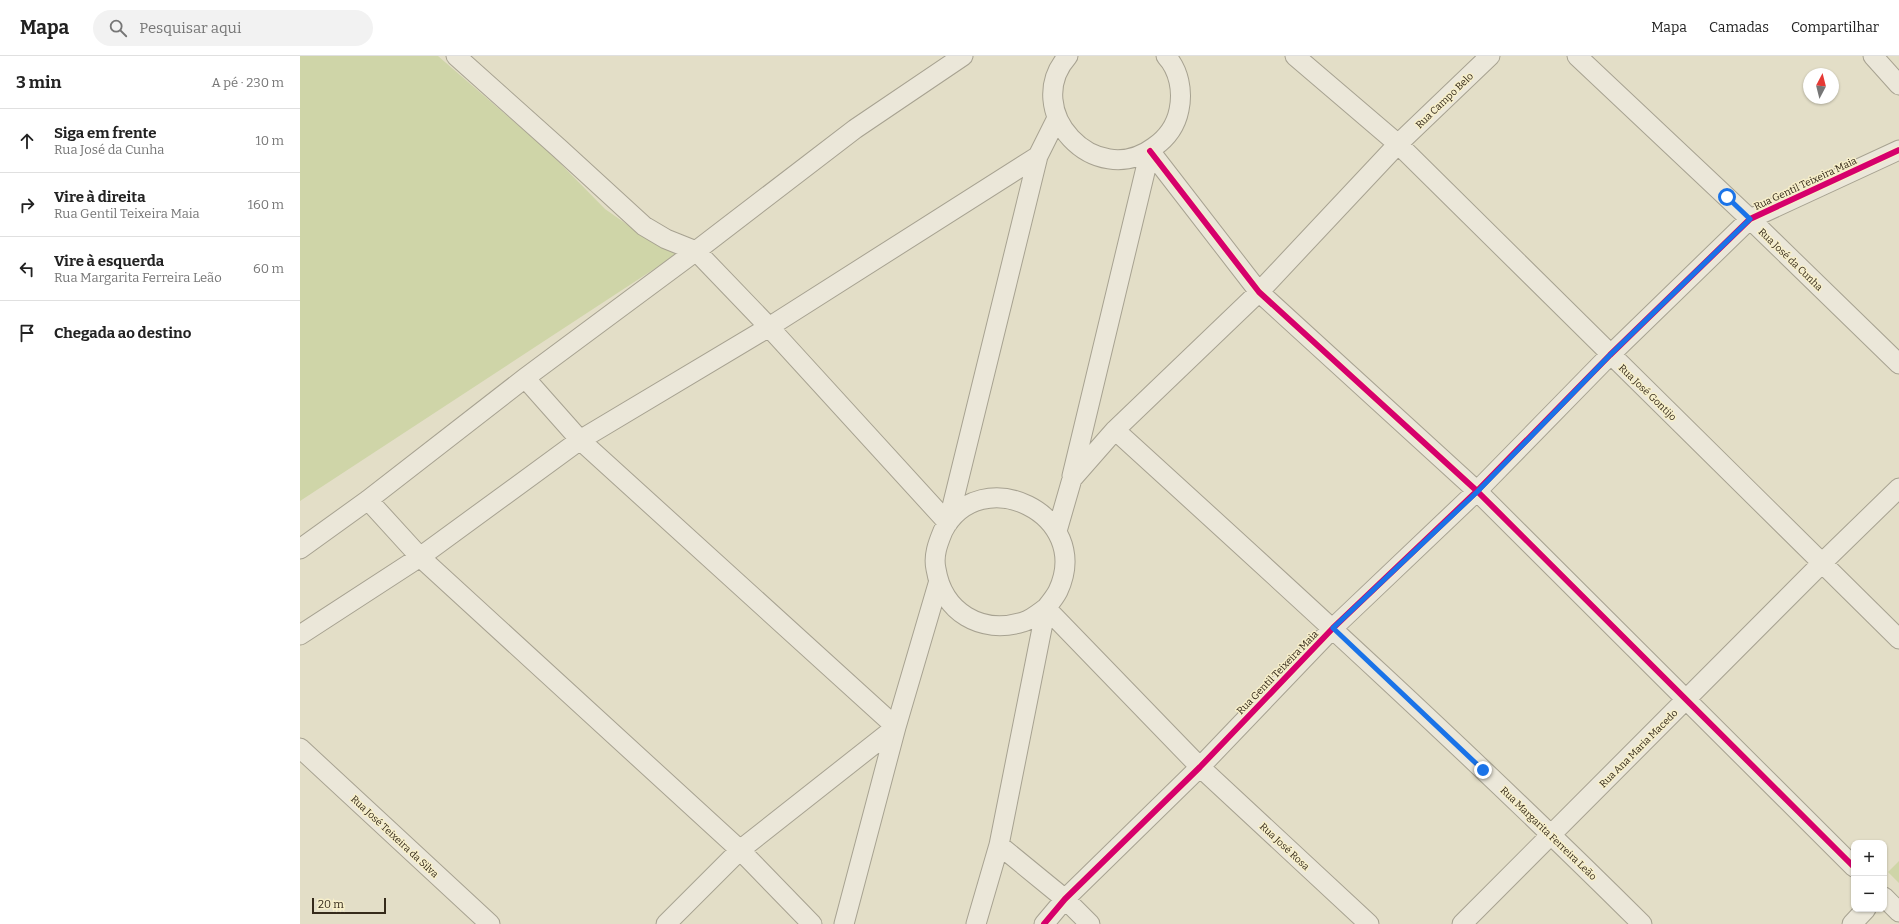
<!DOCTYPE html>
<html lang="pt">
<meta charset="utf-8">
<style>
body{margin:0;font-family:Bitter,serif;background:#f2f2f2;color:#222}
.controls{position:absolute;right:12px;bottom:12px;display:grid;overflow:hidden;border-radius:8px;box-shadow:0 1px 3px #0004}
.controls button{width:36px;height:36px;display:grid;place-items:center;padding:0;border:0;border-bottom:1px solid #e0e0e0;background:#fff;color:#222;font:20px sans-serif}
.compass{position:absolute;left:1503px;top:12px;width:36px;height:36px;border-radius:50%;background:#fff;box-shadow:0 1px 3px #0004;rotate:7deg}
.scale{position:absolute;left:12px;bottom:10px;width:74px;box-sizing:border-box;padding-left:4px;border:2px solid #352a1a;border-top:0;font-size:11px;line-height:14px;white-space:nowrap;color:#352a1a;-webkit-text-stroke:3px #f7efca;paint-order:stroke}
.stop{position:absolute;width:12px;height:12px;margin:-9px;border:3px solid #1a73e8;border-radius:50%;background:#fff}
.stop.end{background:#1a73e8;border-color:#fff;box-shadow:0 1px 4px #0008}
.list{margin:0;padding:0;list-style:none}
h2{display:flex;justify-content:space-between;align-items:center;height:52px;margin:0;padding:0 16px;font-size:17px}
h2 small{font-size:13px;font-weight:400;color:#767676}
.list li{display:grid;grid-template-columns:26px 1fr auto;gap:12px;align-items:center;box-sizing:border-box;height:64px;padding:0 16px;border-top:1px solid #e0e0e0}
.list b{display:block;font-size:15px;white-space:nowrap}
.list p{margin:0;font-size:13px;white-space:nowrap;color:#767676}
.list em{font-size:13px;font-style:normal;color:#767676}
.icon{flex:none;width:22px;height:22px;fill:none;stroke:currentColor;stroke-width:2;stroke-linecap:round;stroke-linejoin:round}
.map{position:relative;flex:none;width:1599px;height:868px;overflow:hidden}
header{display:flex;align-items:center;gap:24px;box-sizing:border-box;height:56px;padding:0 20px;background:#fff;border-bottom:1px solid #e0e0e0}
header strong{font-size:19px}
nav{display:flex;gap:22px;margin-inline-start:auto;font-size:14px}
.search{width:280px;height:36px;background:#f2f2f2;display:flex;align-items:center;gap:10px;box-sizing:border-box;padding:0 14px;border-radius:22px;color:#767676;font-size:15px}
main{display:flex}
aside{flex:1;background:#fff}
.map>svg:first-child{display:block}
</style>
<header>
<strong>Mapa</strong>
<div class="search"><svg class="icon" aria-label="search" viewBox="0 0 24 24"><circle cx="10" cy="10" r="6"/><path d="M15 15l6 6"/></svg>Pesquisar aqui</div>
<nav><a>Mapa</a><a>Camadas</a><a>Compartilhar</a></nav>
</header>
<main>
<aside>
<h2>3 min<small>A pé · 230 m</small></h2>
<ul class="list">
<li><svg class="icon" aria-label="ahead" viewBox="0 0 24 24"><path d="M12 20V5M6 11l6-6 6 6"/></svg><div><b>Siga em frente</b><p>Rua José da Cunha</p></div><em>10 m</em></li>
<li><svg class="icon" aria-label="right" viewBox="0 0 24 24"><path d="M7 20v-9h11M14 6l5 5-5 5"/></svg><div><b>Vire à direita</b><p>Rua Gentil Teixeira Maia</p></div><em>160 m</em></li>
<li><svg class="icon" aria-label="left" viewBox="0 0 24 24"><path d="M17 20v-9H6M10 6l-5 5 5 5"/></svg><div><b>Vire à esquerda</b><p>Rua Margarita Ferreira Leão</p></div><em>60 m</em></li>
<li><svg class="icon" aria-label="arrive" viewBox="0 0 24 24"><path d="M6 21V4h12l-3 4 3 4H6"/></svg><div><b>Chegada ao destino</b></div></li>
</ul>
</aside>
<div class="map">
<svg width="1599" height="868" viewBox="0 0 1599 868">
<rect width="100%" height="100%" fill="#e3dec7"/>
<path fill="#cfd5a8" d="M0,0H138L249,96L305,153L342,179L377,198L0,445Z
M1599,805V827L1588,816Z"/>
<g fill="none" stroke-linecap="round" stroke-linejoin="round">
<defs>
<path id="street" d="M156,0L260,93L344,170L366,183L396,195L469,271L648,467
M768,0C720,54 795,135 854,91C867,82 876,69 879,54C883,35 879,14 866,0
M995,0L1098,88L1599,583
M1277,0L1450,163L1599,308
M1573,0L1599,29
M850,95L959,236L1177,435L1554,811
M225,322L280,384L596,671L544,868
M815,374C993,536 1171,698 1342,868
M772,420L850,95
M68,444L120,501L440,794L512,868
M648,467L738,100
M757,475L772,423L815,374L959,236L1098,88L1190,0
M0,493L68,444L225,322L396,195L555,73L663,0
M746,552L900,711L1069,868
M0,579L120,501L280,384L469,271L738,100L757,62
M0,692L190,868
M699,789L765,843L790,868
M1584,841L1599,856
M366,868L440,794L596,671L638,528
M676,868L699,789L746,552C750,547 755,541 758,535C794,458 680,404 643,475C638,487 633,500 636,513C643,556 681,579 723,566C731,564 739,557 746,552
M744,868L765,843L900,711L1033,572L1177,435L1310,299L1450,163L1599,94
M1162,868L1522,507L1599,432
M1552,868L1566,853"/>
</defs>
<use href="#street" stroke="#a7a291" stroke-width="21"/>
<use href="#street" stroke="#ebe7d9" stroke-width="19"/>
<defs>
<path id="cycleway" d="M850,95L959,236L1177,435L1554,811
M744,868L765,843L900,711L1033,572L1177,435L1310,299L1450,163L1599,94"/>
</defs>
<use href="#cycleway" stroke="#f7efca" stroke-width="8"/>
<use href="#cycleway" stroke="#d6006c" stroke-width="6"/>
</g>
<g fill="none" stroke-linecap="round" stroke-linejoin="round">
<path stroke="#1a73e8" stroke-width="5" d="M1183,714L1033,572L1177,436L1310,299L1450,163L1427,141"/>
</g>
<g text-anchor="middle" stroke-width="3" stroke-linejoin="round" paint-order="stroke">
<g font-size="10" fill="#352a1a" stroke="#f7efca">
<text transform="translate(1144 44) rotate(-44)" y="4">Rua Campo Belo</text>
<text transform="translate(1505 127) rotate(-25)" y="4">Rua Gentil Teixeira Maia</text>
<text transform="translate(1491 203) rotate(44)" y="4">Rua José da Cunha</text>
<text transform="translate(1348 336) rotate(44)" y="4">Rua José Gontijo</text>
<text transform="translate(977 616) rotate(-46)" y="4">Rua Gentil Teixeira Maia</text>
<text transform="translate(1338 692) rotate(-45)" y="4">Rua Ana Maria Macedo</text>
<text transform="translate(1249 777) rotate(44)" y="4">Rua Margarita Ferreira Leão</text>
<text transform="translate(95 780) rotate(43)" y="4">Rua José Teixeira da Silva</text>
<text transform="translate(985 790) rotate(43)" y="4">Rua José Rosa</text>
</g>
</g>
</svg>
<div class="controls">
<button>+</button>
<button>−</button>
</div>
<svg class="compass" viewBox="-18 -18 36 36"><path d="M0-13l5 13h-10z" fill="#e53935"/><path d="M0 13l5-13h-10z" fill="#767676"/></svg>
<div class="scale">20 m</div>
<div class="stop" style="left:1427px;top:141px"></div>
<div class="stop end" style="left:1183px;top:714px"></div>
</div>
</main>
